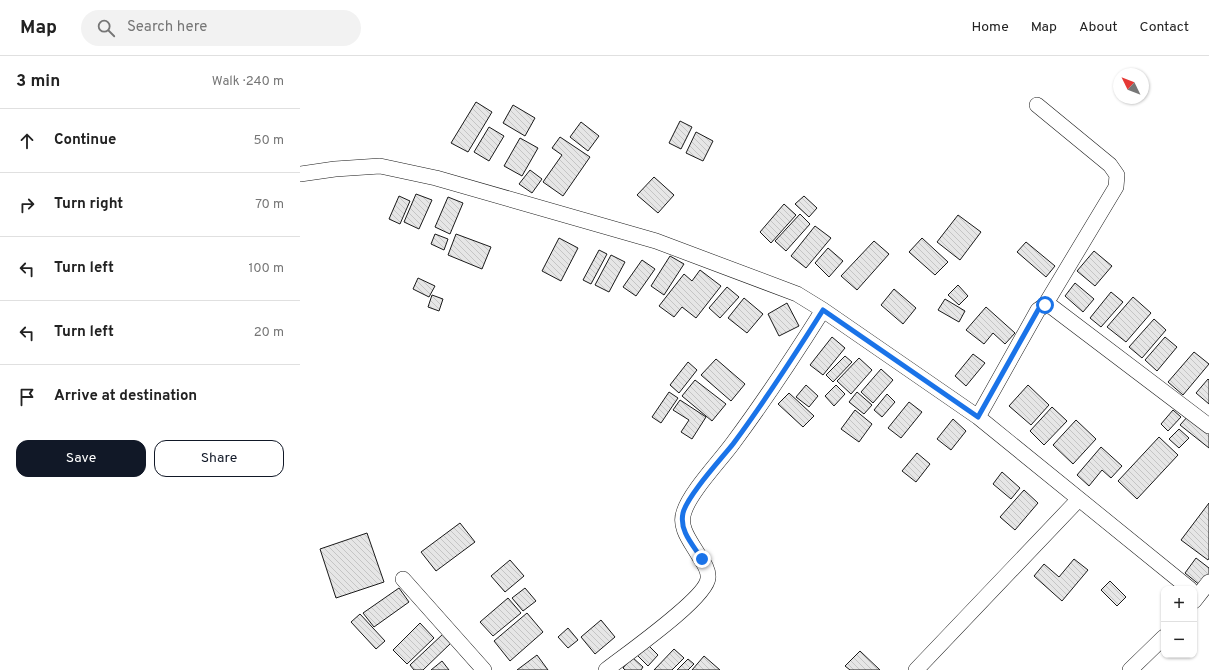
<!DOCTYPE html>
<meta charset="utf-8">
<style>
body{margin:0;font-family:Overpass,sans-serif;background:#f2f2f2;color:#222}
.controls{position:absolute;right:12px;bottom:12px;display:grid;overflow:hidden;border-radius:8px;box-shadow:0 1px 3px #0004}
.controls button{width:36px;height:36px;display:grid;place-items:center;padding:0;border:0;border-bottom:1px solid #e0e0e0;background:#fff;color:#222;font:20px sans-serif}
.compass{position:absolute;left:813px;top:12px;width:36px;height:36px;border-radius:50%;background:#fff;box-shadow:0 1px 3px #0004;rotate:313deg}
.stop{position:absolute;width:12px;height:12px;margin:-9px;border:3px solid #1a73e8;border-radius:50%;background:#fff}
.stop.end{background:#1a73e8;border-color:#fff;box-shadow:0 1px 4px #0008}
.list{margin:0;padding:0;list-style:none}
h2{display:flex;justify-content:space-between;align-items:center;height:52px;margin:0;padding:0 16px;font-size:17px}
h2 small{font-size:13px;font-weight:400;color:#767676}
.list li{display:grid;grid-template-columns:26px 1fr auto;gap:12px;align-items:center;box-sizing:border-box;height:64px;padding:0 16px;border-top:1px solid #e0e0e0}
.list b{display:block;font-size:15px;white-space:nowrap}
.list em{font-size:13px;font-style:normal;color:#767676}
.actions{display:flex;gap:8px;padding:12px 16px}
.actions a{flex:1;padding:9px 0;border:1px solid #111827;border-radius:12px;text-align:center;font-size:14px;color:#111827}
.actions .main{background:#111827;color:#fff}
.icon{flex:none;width:22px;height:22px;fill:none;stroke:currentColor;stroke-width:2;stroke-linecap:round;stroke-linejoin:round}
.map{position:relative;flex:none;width:909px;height:614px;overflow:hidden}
header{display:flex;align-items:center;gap:24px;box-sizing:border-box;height:56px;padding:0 20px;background:#fff;border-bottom:1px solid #e0e0e0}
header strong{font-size:19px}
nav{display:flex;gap:22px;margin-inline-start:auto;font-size:14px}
.search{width:280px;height:36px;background:#f2f2f2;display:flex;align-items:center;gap:10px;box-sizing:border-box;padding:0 14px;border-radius:22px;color:#767676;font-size:15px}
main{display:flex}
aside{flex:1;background:#fff}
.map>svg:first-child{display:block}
</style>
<header>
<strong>Map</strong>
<div class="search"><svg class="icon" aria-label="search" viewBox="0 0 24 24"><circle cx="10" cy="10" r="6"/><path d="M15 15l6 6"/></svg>Search here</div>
<nav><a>Home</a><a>Map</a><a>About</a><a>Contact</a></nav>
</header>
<main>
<aside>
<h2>3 min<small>Walk · 240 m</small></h2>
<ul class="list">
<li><svg class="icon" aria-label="ahead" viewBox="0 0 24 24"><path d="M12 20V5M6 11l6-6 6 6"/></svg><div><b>Continue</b></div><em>50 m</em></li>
<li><svg class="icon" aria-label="right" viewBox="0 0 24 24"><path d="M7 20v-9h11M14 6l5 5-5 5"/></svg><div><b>Turn right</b></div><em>70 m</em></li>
<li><svg class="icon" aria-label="left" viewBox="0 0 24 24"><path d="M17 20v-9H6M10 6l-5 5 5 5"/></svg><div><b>Turn left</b></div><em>100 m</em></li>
<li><svg class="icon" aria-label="left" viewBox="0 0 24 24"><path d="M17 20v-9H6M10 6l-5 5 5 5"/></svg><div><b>Turn left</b></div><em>20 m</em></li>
<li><svg class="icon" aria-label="arrive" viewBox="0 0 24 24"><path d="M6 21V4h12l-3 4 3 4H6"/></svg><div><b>Arrive at destination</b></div></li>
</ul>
<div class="actions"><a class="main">Save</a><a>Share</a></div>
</aside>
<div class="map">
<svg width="909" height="614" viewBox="0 0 909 614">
<defs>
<pattern id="building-back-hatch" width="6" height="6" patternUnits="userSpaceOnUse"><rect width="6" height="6" fill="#e6e6e6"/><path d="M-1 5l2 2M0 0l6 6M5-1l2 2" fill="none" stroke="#c5c5c5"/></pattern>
</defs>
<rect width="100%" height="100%" fill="#fff"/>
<path fill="url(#building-back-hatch)" stroke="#1a1a1a" d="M176,46L192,56L168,96L151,87Z
M213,49L235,62L225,80L203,67Z
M380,65L392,71L381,93L369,87Z
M281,66L299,80L288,95L270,81Z
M189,71L204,80L189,105L174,96Z
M396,76L413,85L403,105L386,97Z
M260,81L290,101L263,140L243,126L262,99L252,92Z
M220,82L238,92L222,120L204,110Z
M230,114L242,123L232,137L219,128Z
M354,121L374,139L358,157L337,139Z
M116,138L132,144L119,173L104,166Z
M99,140L110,145L100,168L89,163Z
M504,140L517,152L509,161L495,148Z
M148,141L163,147L150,178L135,171Z
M484,148L496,159L471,187L460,176Z
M500,158L510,168L486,195L475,185Z
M658,159L681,176L660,204L637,186Z
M515,170L531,182L506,212L491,200Z
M135,178L148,183L144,194L131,188Z
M156,178L191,191L182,213L148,199Z
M259,182L278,192L261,225L242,215Z
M622,182L648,206L635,219L609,196Z
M574,185L589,198L557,234L541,220Z
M726,186L755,210L746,221L717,196Z
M528,192L543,205L529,221L515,207Z
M299,194L307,198L291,228L283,224Z
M794,195L812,210L795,230L777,215Z
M311,199L325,206L309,236L295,229Z
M370,200L384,208L364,239L351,230Z
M342,204L355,213L336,240L323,231Z
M400,214L421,230L396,262L382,251L374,261L359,250L384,218L392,225Z
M118,222L135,230L129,241L113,233Z
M775,227L794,243L783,256L765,240Z
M658,229L668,240L659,249L648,239Z
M427,231L439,241L420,262L409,252Z
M594,233L616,252L603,268L581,249Z
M811,236L823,246L801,271L790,262Z
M132,239L143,243L139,255L128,251Z
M833,241L851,257L826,286L807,271Z
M444,242L463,258L447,277L428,262Z
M645,243L665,255L659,266L638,254Z
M487,247L499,270L479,280L468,258Z
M686,251L715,277L705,288L693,277L684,288L666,274Z
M854,263L866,274L842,302L829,291Z
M532,281L545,292L523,319L510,309Z
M865,281L877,291L857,315L845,304Z
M894,296L909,308L883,339L868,326Z
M673,298L685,307L666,330L655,320Z
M545,300L552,306L533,326L526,319Z
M559,302L572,314L551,338L537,325Z
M416,303L445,328L431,345L401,319Z
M388,306L397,314L379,337L370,329Z
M581,313L593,324L573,347L561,336Z
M908,323L909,324V348L896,337Z
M395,324L426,348L412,365L382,340Z
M506,329L518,340L509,351L496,341Z
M536,329L545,338L534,350L525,340Z
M728,329L749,349L731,369L709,350Z
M369,336L378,342L361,367L352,361Z
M557,336L572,349L564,358L549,346Z
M489,337L514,360L503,371L478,348Z
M587,338L595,346L582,361L574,354Z
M380,344L406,361L392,383L381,376L389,364L373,354Z
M609,346L622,356L601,382L588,372Z
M752,351L767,365L744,389L730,375Z
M555,354L572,368L559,386L541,373Z
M873,354L881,361L868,375L861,368Z
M889,359L909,376V392L880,369Z
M653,363L666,375L651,394L637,383Z
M776,364L796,383L773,408L753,389Z
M879,373L889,382L879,392L869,383Z
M859,381L878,399L837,443L818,425Z
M801,391L822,410L811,422L802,414L789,430L777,419Z
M617,397L630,408L616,426L602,415Z
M702,416L720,432L711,443L693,428Z
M724,434L738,447L715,474L700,461Z
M909,447V502L908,504L881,484Z
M160,467L175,486L136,515L121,496Z
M67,477L84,526L36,542L20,493Z
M896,502L909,512V519L901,530L885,517Z
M774,503L788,514L762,545L734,520L744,508L759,521Z
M210,504L224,520L205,536L191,520Z
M810,525L826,541L817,550L801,534Z
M99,532L109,546L74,571L63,557Z
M225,532L236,545L223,555L212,542Z
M208,542L221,557L193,580L180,566Z
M227,557L243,576L210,605L194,585Z
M60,558L85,585L76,593L51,566Z
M301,564L315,581L295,598L281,581Z
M120,567L134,582L107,608L93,594Z
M268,572L278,584L268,592L258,581Z
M143,578L151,587L123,614H114L110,609Z
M345,586L358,599L348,610L335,597Z
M374,593L384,602L372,614H354Z
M560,595L580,614H550L545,610Z
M237,599L248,614H217Z
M404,600L420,614H392Z
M332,601L343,611L341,614H325L323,612Z
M388,603L394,608L388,614H377Z
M142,605L149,614H131Z"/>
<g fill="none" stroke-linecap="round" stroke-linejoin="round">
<defs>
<path id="minor" d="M737,49L810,109L817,119L816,131L745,249
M0,118L35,113L80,110L136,122L356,185L497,238L523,254C494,300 465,344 433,387C420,405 390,436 384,456C378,472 392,487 399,500C403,506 409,514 408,522C407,542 325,599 306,614
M523,254L678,361L890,533
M678,361L738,254L745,249L752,251L909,370
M103,523L184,614
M894,545L909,526
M616,614L779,443
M830,614L864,581"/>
</defs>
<use href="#minor" stroke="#1a1a1a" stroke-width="16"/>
<use href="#minor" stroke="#fff" stroke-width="15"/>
</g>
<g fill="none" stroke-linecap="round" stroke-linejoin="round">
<path stroke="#1a73e8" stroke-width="5" d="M402,503C393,489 379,475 383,457C387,440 421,403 433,388C465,345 494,300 523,254L678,361L738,254L745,249"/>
</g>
</svg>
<div class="controls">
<button>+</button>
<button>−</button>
</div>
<svg class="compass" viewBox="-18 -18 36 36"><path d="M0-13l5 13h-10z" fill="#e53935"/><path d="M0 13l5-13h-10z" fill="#767676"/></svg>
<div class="stop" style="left:745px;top:249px"></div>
<div class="stop end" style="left:402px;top:503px"></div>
</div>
</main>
